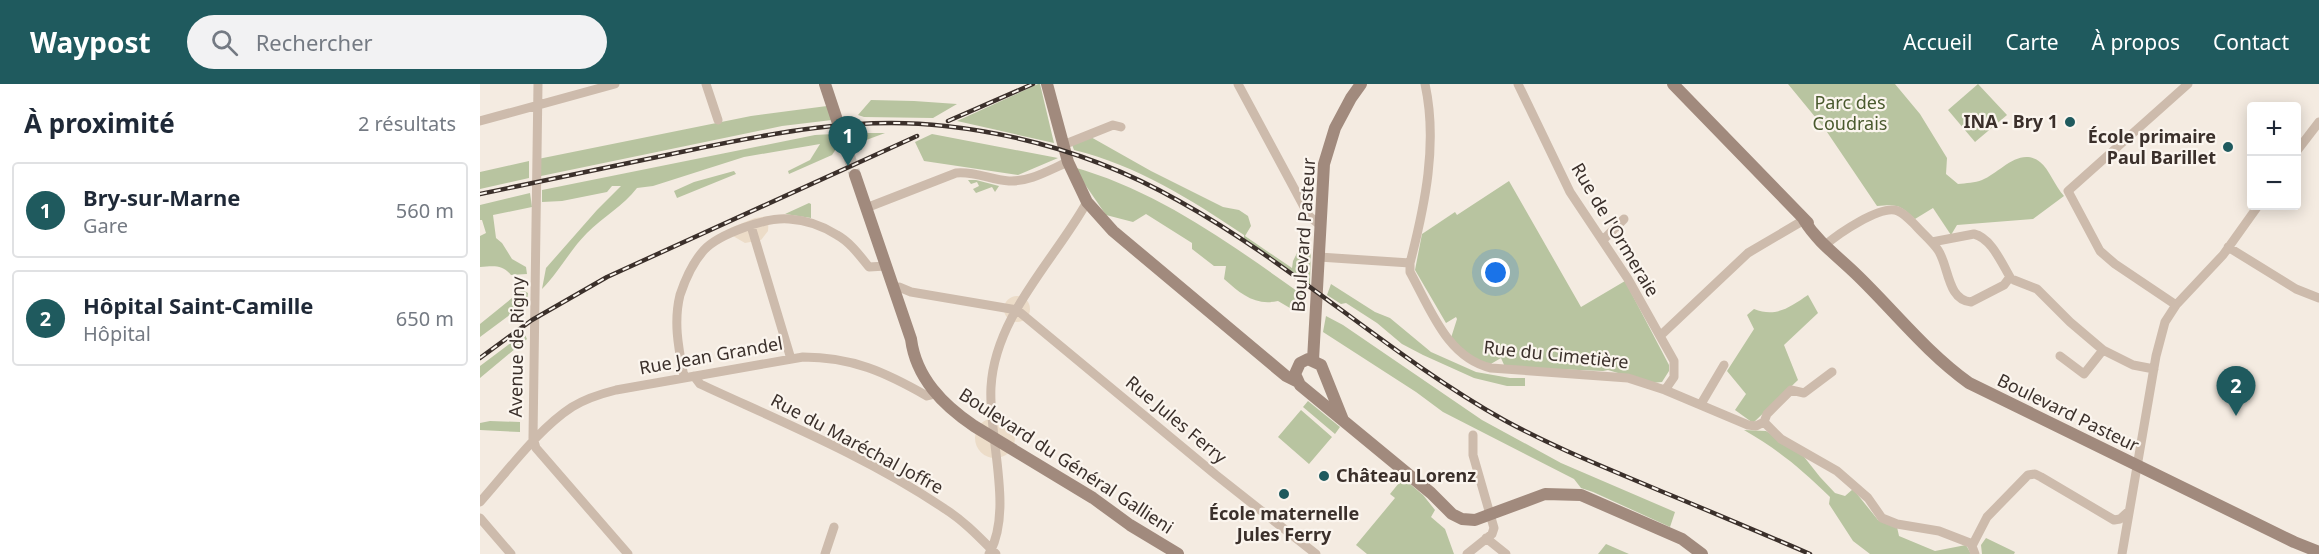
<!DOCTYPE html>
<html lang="fr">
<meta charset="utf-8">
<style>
body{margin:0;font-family:"Noto Sans",sans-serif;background:#f2f2f3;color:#1f2937}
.controls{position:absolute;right:18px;top:18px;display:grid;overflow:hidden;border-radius:6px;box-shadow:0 3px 15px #0003}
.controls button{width:54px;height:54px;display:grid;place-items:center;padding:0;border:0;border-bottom:2px solid #e0e1e3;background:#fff;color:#1f2937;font:30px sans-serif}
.you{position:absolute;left:1016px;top:189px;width:21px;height:21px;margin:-15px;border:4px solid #fff;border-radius:50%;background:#1a73e8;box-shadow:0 0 0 9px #1a73e833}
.badge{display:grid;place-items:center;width:39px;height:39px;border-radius:50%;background:#1f5a5e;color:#fff;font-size:20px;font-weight:700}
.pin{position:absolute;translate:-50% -50px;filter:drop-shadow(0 2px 3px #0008)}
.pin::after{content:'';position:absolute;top:32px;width:21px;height:18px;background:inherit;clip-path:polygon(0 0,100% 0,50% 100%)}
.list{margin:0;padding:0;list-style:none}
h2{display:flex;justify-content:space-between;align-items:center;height:78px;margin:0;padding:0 24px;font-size:26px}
h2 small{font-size:20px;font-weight:400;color:#747a83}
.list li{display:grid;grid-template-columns:39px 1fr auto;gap:18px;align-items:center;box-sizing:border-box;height:96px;margin:0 12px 12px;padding:0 12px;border:2px solid #e0e1e3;border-radius:6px}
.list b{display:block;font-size:22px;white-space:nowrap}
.list p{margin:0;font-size:20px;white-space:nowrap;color:#747a83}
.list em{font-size:20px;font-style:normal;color:#747a83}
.icon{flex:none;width:33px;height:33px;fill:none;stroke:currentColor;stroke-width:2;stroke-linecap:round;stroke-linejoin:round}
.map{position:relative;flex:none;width:1839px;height:470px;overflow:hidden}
header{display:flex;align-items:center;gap:36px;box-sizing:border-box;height:84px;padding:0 30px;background:#1f5a5e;color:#fff}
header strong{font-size:28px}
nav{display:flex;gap:33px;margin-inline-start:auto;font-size:21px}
.search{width:420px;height:54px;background:#f2f2f3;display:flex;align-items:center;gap:15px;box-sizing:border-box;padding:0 21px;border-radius:33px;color:#747a83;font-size:22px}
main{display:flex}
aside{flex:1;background:#fff}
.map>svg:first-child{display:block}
</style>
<header>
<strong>Waypost</strong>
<div class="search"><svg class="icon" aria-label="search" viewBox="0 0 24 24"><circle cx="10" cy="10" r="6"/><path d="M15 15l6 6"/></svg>Rechercher</div>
<nav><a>Accueil</a><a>Carte</a><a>À propos</a><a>Contact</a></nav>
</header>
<main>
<aside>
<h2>À proximité<small>2 résultats</small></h2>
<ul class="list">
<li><span class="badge">1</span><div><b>Bry-sur-Marne</b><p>Gare</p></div><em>560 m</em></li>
<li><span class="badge">2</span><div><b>Hôpital Saint-Camille</b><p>Hôpital</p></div><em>650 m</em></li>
</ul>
</aside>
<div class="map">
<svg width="1839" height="470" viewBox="0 0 1839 470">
<rect width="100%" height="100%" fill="#f4ebe1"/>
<path fill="#b8c4a0" d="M560,0L574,59L477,37L558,0Z
M1308,0H1415L1440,30L1467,74L1466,90L1478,100C1486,99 1495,99 1502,96C1520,89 1539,62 1560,78C1569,85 1575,102 1584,112L1553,135L1477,141L1471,151L1453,124L1435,135C1420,121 1418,120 1397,122L1345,45Z
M1498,0L1527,31L1495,58L1468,26Z
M391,16L434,17L477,20L453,34L384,33L378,31Z
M347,22L352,36L302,42L61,92L58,75L271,32Z
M371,49H405L373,61Z
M353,50L357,55L356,65L352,71L309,90L308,87L330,76L340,60L264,73L173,102L157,104C143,122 123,133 107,149C90,166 79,188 62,205L66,184L117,126L141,102H132L127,108L82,117L62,118V106L335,51Z
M452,50L578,74L538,91L444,77L435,58Z
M609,52L671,87L743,123L759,126L768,132L771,142L765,152L812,184L813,177L822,159L831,161L830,201L764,155V151C712,116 656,81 594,66L591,58Z
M49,77V94L0,105V88Z
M593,83C679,107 752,161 824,212L815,227L798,217C775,222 761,210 744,195L746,182H734L712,165V159L666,130L653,138L626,131Z
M254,87L256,90L197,114L194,107L214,98Z
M488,96H496L519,102L515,108L512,103L496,109L493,105L499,102L497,98L491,100Z
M1029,97L1101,223L1145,197L1189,281V287L1182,298L1171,299L1128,286L1123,287L1025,283L1021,274L1009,281L996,278L970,257L977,235L976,233L966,239L935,186L942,150L975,128L977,131Z
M50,109L52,123L13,131L16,154L22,159L32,175L46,183L47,190L31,191C22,180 13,182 0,183V152L6,149L2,136H0V121Z
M329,119L331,120V134L305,130Z
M851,200L895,228L910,234L951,268L996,288L1030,294H1045V302H1027L994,294L943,271L922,260L897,239L866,219L861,220L847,211Z
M42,206L48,209L47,218L0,253V240Z
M1328,211L1338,229L1304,261L1318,296L1273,339L1255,326L1266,310L1247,287L1274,245L1267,231L1274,225C1296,234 1310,223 1328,211Z
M846,232L863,241L1002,336L1081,379L1195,428L1190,443L1113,408L1101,404L1094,395L963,328L936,308L843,248Z
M44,249L47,255L0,294V282Z
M828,317L860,343L855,350L823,323Z
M821,326L852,353L829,380L798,353Z
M10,337L40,338V348L0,346V339Z
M1264,346L1286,347L1321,369L1340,393L1355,409L1365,412L1373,405L1398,436L1417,443L1419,452L1455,467L1486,461L1491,470H1390L1373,457L1349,420L1350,413C1320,384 1300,367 1264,346Z
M923,394L943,411L955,426L951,433L965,445L974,470H887L876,461L915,414L910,410Z
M1506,454L1535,468L1534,470H1502L1501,461Z
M1126,460L1149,470H1118Z"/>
<path fill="#ecdcc8" d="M289,132L288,147L281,156L265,159L253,152L250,144L275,134Z
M524 225a13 13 0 1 1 26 0a13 13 0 1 1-26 0Z
M495 354a20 20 0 1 1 40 0a20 20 0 1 1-40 0Z"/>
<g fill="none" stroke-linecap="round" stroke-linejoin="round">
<path stroke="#cfc6bd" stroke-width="12" stroke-dasharray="12 6" stroke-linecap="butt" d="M368,69L375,91"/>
<path stroke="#cdbbac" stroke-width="9" d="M58,0L53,354L56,364L148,470
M226,0L238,36
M758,0L829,132L841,142
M945,0C958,59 945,121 930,179V188C950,224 967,274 1011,284L1148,294L1185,306L1268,341L1276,342L1284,338L1301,355L1357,387L1388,414L1402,434L1417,440L1459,447L1490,459L1492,462
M1038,0L1090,108L1148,195L1194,277V293L1185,306
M0,37L135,0
M583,61L633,41L641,43
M1816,68L1839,38
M386,124L476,89C495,87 511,96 529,97C550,98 569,86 588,78
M271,142L311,275
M1123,156L1144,135
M1344,162C1358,150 1401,120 1418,127C1425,130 1431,137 1436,142C1443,150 1452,157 1458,166C1469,182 1467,216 1491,218L1524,201L1530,193C1521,178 1511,154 1494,150L1452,158
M1748,163L1816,205L1839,214
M839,173L930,179
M1534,196L1557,205L1590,238L1623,266L1653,281L1674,285
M415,205L419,203L431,208L537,226L736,391L836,470
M1696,221L1635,180L1620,167L1588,107L1708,0
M1180,252L1268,169L1324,136
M1580,272L1604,290L1623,266
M214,292L220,300C302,338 390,374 465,425C484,437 500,454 516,470
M204,293C199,266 193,239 200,211C205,196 213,178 224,166C239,150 286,133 309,135C326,136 343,142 357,151C370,158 380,172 389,183L406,182
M1221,320L1244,281
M1284,338L1287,330L1311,306L1324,309L1352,288
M0,418C27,388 58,345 92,323C105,315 120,310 136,306L323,273C372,273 405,288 447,312L455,310
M0,434L31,470
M1006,454L1026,470
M345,470L354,443
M509,470C534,426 508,353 511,303C515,232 574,177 607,118
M987,470L1012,450L1014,444L993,371V351
M1495,470L1492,462L1507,433L1548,391L1555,390L1561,393L1634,436L1640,435L1649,427
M1642,470L1676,272L1685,238L1696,221L1743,171L1778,122"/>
<path stroke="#a18a7d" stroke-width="12" d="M345,0L368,69
M567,0L588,78L607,118L633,147L806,292L818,298
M1193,0L1328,139
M375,91L431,255C436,294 463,321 494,342L613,414L650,441L698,470
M1324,136C1338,159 1359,173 1378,192C1415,228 1447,269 1489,299L1814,458L1839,468
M833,276L844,80L855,44L871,14L881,0
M863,336L841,281L828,275L820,279L815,290L820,301L951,409L972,430L982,435L995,436L1065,410L1101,411L1202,455L1222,470"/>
<defs>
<path id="rail" d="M468,37L553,0
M0,110C69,96 137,81 206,67C292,49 377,32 465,42C547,51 627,76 699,117C813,180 910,272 1024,336C1075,364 1129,385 1183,408C1232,428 1281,449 1330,470
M0,274L52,236L127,193L437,52"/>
</defs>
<use href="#rail" stroke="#3b302b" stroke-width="4.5"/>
<use href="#rail" stroke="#fbf5ee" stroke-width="2" stroke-dasharray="7" stroke-linecap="butt"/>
</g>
<g fill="#1f5a5e" stroke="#fbf5ee" stroke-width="2">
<circle cx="1590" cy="38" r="6"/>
<circle cx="1748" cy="63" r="6"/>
<circle cx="844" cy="392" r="6"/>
<circle cx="804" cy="410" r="6"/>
</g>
<g text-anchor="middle" stroke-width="4.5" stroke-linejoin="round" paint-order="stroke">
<g font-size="18" fill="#4a5a2e" stroke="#fbf5ee">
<text x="1370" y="25">Parc des<tspan x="1370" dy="21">Coudrais</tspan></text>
</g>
<g font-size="18" font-weight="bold" fill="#3b302b" stroke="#fbf5ee" text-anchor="end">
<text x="1578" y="44">INA - Bry 1</text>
<text x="1736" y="59">École primaire<tspan x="1736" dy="21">Paul Barillet</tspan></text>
<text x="856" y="398" text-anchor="start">Château Lorenz</text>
<text x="804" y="436" text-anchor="middle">École maternelle<tspan x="804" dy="21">Jules Ferry</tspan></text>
</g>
<g font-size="18" fill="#3b302b" stroke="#fbf5ee">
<text transform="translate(1135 146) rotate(59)" y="6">Rue de l'Ormeraie</text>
<text transform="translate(824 151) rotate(-86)" y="6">Boulevard Pasteur</text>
<text transform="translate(37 263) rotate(-89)" y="6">Avenue de Rigny</text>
<text transform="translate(1076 271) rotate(6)" y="6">Rue du Cimetière</text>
<text transform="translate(231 272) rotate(-10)" y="6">Rue Jean Grandel</text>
<text transform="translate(1588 329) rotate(26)" y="6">Boulevard Pasteur</text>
<text transform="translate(696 336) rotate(40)" y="6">Rue Jules Ferry</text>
<text transform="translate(377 360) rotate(28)" y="6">Rue du Maréchal Joffre</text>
<text transform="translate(586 377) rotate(33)" y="6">Boulevard du Général Gallieni</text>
</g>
</g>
</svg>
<div class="controls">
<button>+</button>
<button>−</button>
</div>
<div class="you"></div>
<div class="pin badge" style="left:368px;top:82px">1</div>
<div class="pin badge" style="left:1756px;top:332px">2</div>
</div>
</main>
